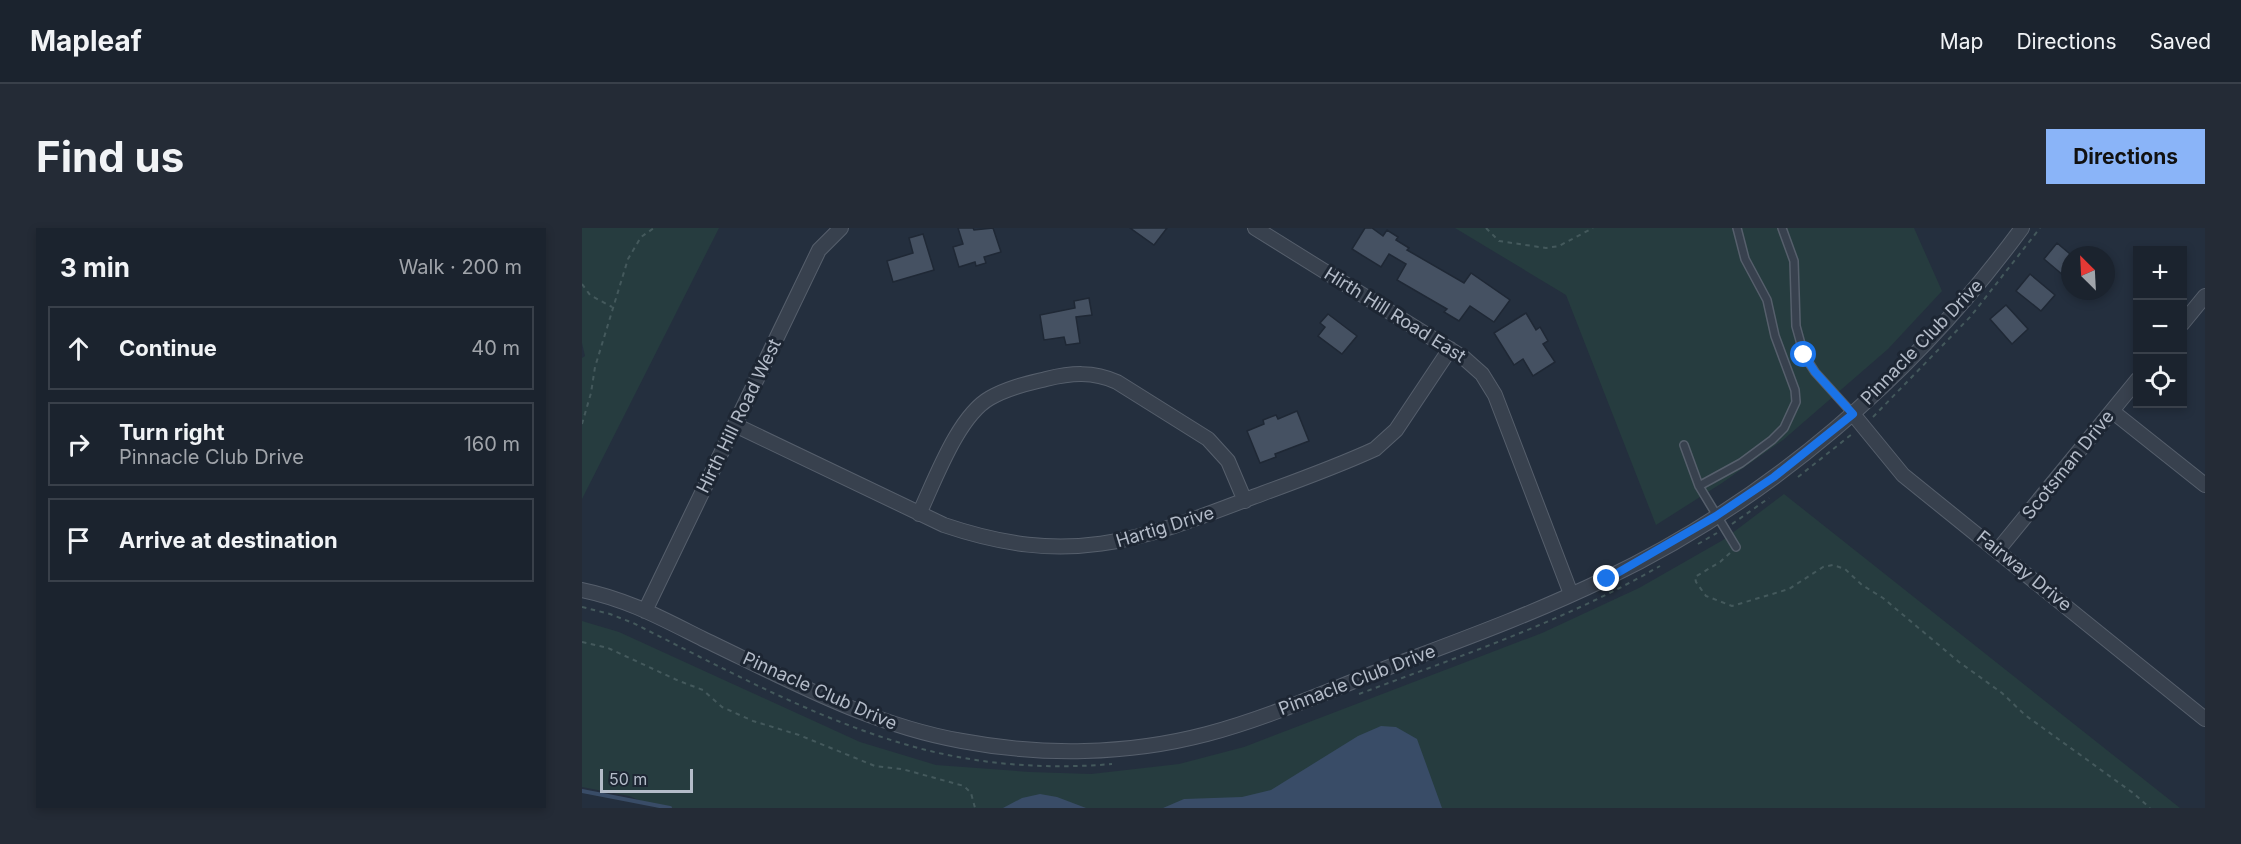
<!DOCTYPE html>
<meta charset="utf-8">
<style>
body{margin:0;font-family:Inter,sans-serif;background:#242b36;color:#f1f3f6}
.controls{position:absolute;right:18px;top:18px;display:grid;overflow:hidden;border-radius:0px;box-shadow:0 3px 9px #0003}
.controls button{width:54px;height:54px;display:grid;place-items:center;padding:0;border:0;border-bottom:2px solid #39404a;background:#1b232e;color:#f1f3f6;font:30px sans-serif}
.compass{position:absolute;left:1479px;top:18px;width:54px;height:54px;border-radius:50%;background:#1b232e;box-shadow:0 3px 9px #0003;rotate:336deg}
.scale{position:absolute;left:18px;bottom:15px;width:93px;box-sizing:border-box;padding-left:6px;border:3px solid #b4bcc9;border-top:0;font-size:16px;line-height:21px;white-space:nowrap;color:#b4bcc9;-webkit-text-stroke:4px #1d2633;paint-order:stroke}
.stop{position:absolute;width:18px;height:18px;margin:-14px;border:4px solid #1a73e8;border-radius:50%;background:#fff}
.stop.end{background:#1a73e8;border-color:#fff;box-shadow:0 2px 6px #0008}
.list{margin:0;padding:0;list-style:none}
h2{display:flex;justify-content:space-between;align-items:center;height:78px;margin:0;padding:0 24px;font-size:26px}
h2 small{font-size:20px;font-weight:400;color:#a0a4aa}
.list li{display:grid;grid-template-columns:39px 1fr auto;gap:18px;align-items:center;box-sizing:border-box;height:84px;margin:0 12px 12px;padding:0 12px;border:2px solid #39404a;border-radius:0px}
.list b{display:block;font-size:22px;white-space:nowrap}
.list p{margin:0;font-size:20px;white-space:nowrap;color:#a0a4aa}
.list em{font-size:20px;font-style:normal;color:#a0a4aa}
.icon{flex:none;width:33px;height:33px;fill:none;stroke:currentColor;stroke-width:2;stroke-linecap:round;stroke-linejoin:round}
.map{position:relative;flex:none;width:1623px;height:580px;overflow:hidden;border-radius:0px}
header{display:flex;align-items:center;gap:36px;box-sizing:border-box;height:84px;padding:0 30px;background:#1b232e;border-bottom:2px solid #39404a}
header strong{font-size:28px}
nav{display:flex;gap:33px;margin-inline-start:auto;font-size:21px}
.intro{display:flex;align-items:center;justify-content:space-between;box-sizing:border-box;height:144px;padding:0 36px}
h1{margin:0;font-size:42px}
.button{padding:15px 27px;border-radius:0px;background:#8ab4f8;color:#111;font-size:21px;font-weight:700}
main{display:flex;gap:36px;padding:0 36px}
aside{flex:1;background:#1b232e;border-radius:0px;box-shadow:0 3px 9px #0003}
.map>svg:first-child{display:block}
</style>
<header>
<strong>Mapleaf</strong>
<nav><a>Map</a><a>Directions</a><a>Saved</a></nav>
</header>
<div class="intro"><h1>Find us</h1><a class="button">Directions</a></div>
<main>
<aside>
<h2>3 min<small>Walk · 200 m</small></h2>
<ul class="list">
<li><svg class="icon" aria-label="ahead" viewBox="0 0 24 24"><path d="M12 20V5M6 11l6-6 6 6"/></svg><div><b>Continue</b></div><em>40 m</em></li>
<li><svg class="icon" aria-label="right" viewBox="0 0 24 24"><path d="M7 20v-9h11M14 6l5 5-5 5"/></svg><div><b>Turn right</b><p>Pinnacle Club Drive</p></div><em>160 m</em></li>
<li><svg class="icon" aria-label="arrive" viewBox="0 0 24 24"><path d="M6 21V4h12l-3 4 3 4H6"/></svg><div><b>Arrive at destination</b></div></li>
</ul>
</aside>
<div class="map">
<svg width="1623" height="580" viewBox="0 0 1623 580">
<rect width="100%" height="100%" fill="#242f3e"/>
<path fill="#263c3f" d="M0,0H137L0,271V130L3,128L0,115Z
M873,0H1332L1360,63L1306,121L1201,212L1140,255L1074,297L984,67Z
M1202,266L1598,580H76L47,568L0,559V393L37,404L278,514L354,537L448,544L509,546L597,536L662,519L960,405L1057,360L1141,312Z"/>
<path fill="#394c67" d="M799,498L814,499L835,511L860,580H581L602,571L660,569L689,562L776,508Z
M458,566L475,569L504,580H421L440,570Z"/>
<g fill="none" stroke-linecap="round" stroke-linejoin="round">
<path stroke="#394c67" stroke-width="4" d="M0,563L88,580"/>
</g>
<path fill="#455162" stroke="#1f2835" stroke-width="1.5" d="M376,0H391L392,2L411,0L419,24L402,29L404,35L394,38L393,34L377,39L371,19L381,16Z
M548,0H585L572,17Z
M783,0H790L801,8L805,2L816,9L814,12L827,20L825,22L882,55L889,45L928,72L912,94L888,78L877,93L862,84L865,81L815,52L824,36L807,26L799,39L770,21Z
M341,6L352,42L311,54L305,33L331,25L327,10Z
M1475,15L1488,26V53L1462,31Z
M1448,46L1473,67L1459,83L1434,63Z
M507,70L510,87L494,89L498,115L484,117L482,109L462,112L458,87L493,80L492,73Z
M1424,77L1446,101L1430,116L1408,91Z
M944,85L954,102L958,99L966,113L961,116L973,134L951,148L941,131L932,137L912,105Z
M746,86L775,108L760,126L736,108L743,99L738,95Z
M715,183L727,213L693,226L694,229L678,235L665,203L682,196L681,192L694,187L696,191Z"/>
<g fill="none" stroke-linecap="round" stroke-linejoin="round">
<defs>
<path id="service" d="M1200,0L1212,33L1214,98L1222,127L1233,144L1271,186
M1102,217L1117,258L1154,319
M1117,258L1159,235L1190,212L1202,200L1214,174L1213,162L1193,108L1185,72L1163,31L1155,0"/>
<path id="minor" d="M673,0L882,130L900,146L913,167L989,366
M1600,96L1623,68
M1530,183L1623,257
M1271,186L1321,247L1623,491
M153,197L362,297C486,339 554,314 671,269C712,254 754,239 793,221L814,202L868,121
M337,286C353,252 376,188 408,170C425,160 444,156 464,151C489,145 511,143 535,154L626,211L646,233L663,273
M1416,322L1556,151
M0,362C45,371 81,391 121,411C205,451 288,497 380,513C460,528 545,527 625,506C685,490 744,464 802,441C876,413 951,386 1023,351C1188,272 1332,147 1440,0
M63,383L237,22L259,0"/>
</defs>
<use href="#service" stroke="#565f6c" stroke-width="10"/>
<use href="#minor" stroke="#565f6c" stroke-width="16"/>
<path stroke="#44595c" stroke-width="2" stroke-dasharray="4.5 4.5" stroke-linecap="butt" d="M904,0L917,13L964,20L977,18L1011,0
M0,56L8,67L30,79
M1291,189L1389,88L1458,0
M0,196L9,165L13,139L46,31L59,9L72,0
M1216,249L1270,206
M1150,296L1187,270
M1116,316L1135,305
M1148,325L1138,334L1113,349L1114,354L1124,368L1150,378L1207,361L1241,339L1251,337L1263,341L1280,357L1301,370L1377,434L1420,465L1443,487L1551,565L1568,580
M0,379L28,386L51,395C139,439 227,488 322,516C389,536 460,542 530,536
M0,414L26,420L97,453L121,462L140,479L171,493L217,507L293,538L320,541L382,558L389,565L393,580
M777,466C878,428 983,393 1078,338"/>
<use href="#service" stroke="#38414e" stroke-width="7"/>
<use href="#minor" stroke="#38414e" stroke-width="14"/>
</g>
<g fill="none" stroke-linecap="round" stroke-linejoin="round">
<path stroke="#1a73e8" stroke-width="8" d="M1025,351L1134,288L1192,249L1271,186L1233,144L1222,127"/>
</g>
<g text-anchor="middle" stroke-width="6" stroke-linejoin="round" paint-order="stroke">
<g font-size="18" fill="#b4bcc9" stroke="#1d2633">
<text transform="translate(813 87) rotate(32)" y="6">Hirth Hill Road East</text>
<text transform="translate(1340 114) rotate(-46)" y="6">Pinnacle Club Drive</text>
<text transform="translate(157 188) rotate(-64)" y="6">Hirth Hill Road West</text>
<text transform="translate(1486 237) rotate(-51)" y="6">Scotsman Drive</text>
<text transform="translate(583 299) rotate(-17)" y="6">Hartig Drive</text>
<text transform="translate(1442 343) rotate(39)" y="6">Fairway Drive</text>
<text transform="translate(775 452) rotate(-21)" y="6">Pinnacle Club Drive</text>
<text transform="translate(238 463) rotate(24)" y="6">Pinnacle Club Drive</text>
</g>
</g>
</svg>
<div class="controls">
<button>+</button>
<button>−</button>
<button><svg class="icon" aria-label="locate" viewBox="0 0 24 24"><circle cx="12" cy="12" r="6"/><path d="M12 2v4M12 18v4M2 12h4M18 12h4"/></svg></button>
</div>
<svg class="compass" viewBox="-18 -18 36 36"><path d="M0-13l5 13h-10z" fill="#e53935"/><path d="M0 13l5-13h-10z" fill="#a0a4aa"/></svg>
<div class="scale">50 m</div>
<div class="stop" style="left:1222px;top:127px"></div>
<div class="stop end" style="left:1025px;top:351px"></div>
</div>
</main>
